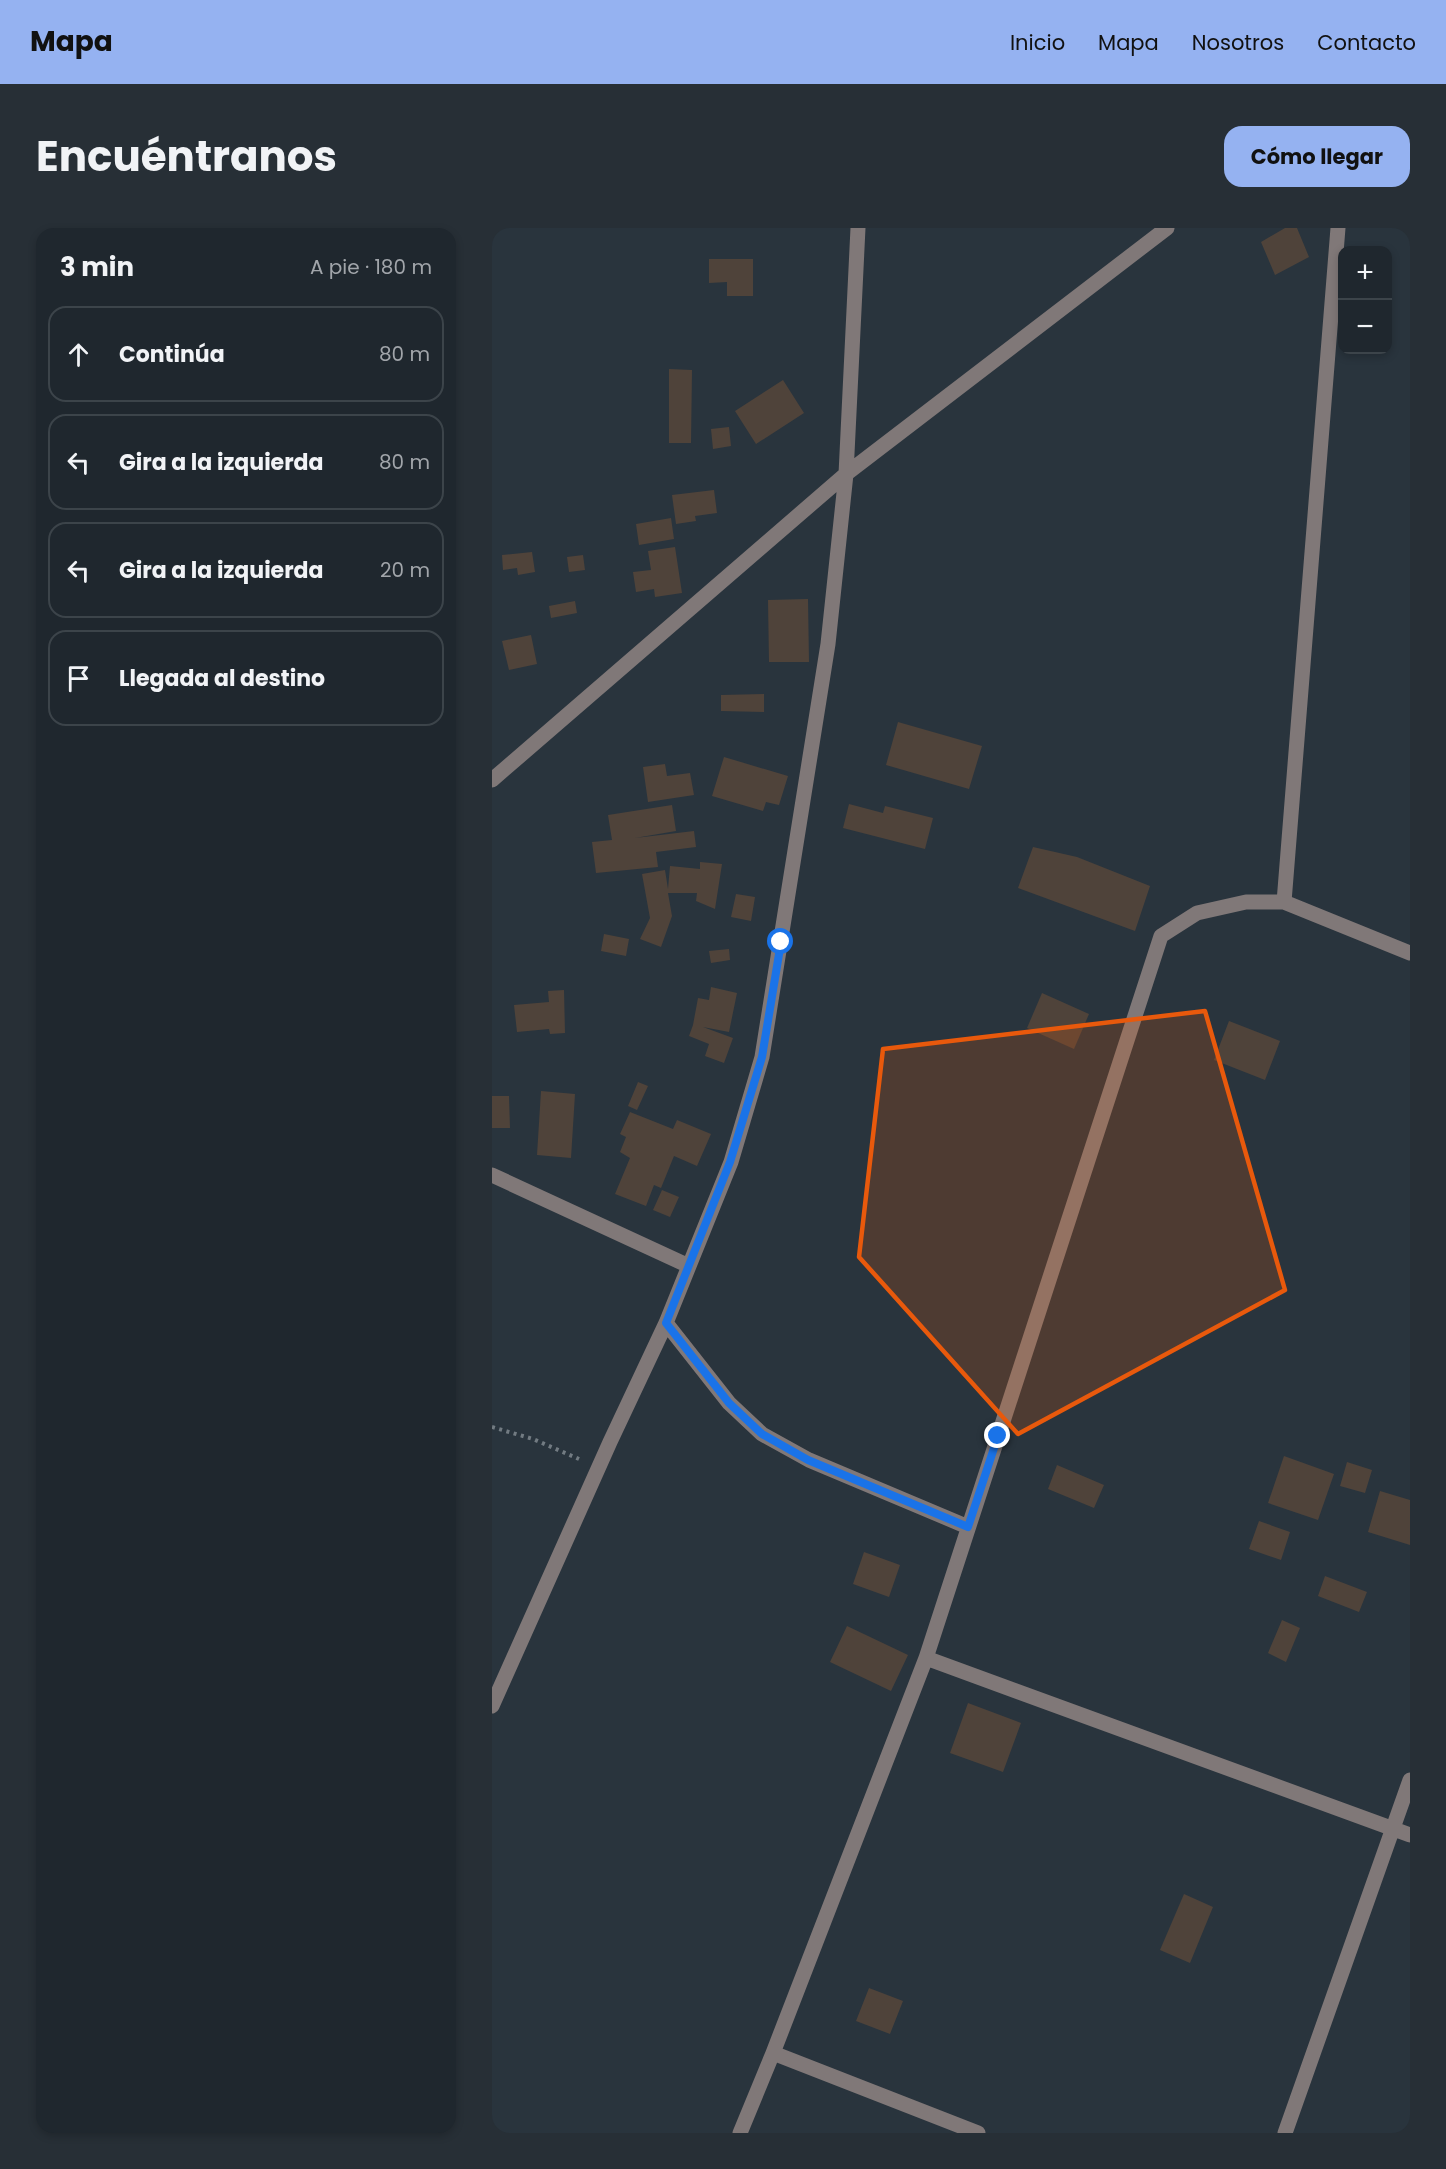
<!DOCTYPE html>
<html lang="es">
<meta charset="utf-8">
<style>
body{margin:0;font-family:Poppins,sans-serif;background:#272f36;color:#f1f3f6}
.controls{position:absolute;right:18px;top:18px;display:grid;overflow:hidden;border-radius:12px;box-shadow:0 3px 9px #0003}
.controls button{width:54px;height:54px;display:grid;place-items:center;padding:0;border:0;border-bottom:2px solid #3c444a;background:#1f272e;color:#f1f3f6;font:30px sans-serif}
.stop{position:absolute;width:18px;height:18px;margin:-14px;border:4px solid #1a73e8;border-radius:50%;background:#fff}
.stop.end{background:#1a73e8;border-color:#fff;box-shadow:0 2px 6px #0008}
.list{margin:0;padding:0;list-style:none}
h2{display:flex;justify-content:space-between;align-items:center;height:78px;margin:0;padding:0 24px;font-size:26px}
h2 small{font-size:20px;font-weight:400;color:#a1a5aa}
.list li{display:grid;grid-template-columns:39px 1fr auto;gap:18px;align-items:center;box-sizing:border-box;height:96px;margin:0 12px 12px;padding:0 12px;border:2px solid #3c444a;border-radius:18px}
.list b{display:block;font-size:22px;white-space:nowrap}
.list em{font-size:20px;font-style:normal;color:#a1a5aa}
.icon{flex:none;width:33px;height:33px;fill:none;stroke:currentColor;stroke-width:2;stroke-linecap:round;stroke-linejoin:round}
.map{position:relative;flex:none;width:918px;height:1905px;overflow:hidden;border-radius:18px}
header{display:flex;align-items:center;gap:36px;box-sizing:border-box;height:84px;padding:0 30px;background:#95b2f1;color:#111}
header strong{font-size:28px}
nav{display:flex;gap:33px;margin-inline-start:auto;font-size:21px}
.intro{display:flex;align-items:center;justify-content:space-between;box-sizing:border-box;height:144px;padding:0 36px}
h1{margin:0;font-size:42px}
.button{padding:15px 27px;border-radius:18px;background:#95b2f1;color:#111;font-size:21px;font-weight:700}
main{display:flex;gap:36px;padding:0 36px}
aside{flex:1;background:#1f272e;border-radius:18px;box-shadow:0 3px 9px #0003}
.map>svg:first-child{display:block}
</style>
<header>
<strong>Mapa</strong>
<nav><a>Inicio</a><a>Mapa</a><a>Nosotros</a><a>Contacto</a></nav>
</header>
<div class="intro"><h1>Encuéntranos</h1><a class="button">Cómo llegar</a></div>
<main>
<aside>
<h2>3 min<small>A pie · 180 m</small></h2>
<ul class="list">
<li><svg class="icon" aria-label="ahead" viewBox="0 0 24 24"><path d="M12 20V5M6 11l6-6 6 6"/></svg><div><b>Continúa</b></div><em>80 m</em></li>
<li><svg class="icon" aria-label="left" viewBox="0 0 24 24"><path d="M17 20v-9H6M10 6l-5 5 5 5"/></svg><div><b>Gira a la izquierda</b></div><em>80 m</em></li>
<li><svg class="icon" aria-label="left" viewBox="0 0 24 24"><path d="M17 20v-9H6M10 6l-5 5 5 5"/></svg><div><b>Gira a la izquierda</b></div><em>20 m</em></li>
<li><svg class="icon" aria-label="arrive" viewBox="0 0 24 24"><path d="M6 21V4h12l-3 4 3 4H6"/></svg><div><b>Llegada al destino</b></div></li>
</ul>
</aside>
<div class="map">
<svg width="918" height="1905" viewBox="0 0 918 1905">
<rect width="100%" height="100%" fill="#29343d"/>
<path fill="#4f433a" d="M793,0H805L817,29L783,47L769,14Z
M217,31H261V68H235V54L217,55Z
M177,141L200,142L199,215H177Z
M291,152L312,185L264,216L243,183Z
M237,199L239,218L221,221L219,201Z
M222,262L225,285L203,288L204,293L184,296L180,267Z
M179,290L182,311L147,317L144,296Z
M183,319L190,365L163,369L162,361L144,364L141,344L159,342L156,323Z
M40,324L43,344L26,347L25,340L11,342L10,327Z
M91,327L93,342L77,344L75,329Z
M316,371L317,434H277L276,372Z
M83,373L85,385L59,390L57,378Z
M39,407L45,436L17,442L10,413Z
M272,466V484L229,483V467Z
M406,494L490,518L477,561L394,537Z
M232,529L296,548L287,577L274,574L271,583L220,568Z
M173,536L175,548L198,545L202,567L156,574L151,539Z
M357,576L391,585L393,578L441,590L433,621L351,600Z
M180,577L184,603L143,610L202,603L204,619L164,624L166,639L104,645L100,614L120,612L116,587Z
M541,619L585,629L658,658L643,703L526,660Z
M208,634L230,636L223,681L204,673L205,665H176L180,688L169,719L148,711L158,690L150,646L173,642L176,661L178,638L208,641Z
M244,666L263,669L259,693L239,689Z
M112,706L137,711L134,728L109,723Z
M237,721L238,732L219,735L217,723Z
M219,759L245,765L237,804L211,799L241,810L232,835L213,828L217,816L197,808L201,797L206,770L217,772Z
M72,762L73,805L58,806L57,801L25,804L22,777L57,774L56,763Z
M550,765L597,786L582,821L535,800Z
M737,793L788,813L773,852L722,832Z
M146,854L156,858L145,882L136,878Z
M49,863L83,866L79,930L45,927Z
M0,868H17L18,900H0Z
M138,884L181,901L185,892L219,906L205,938L182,928L169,960L162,957L154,978L123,966L138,930L128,924L134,909L128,906Z
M170,962L187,969L178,989L161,982Z
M792,1228L842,1246L826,1292L776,1275Z
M855,1234L880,1242L873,1265L848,1258Z
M565,1237L612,1257L602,1280L556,1261Z
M888,1263L918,1272V1317L876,1304Z
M767,1293L798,1304L789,1332L757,1321Z
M372,1324L408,1337L397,1369L361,1356Z
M833,1348L875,1364L867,1384L826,1368Z
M790,1392L808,1400L794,1434L776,1425Z
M355,1398L416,1427L399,1463L338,1434Z
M476,1475L529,1495L511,1544L458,1525Z
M692,1666L721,1679L698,1735L668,1722Z
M377,1760L411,1773L398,1806L364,1793Z"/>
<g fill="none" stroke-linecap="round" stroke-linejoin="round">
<path stroke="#727b82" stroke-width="4" stroke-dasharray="3 4.5" stroke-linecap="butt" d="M0,1199L41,1211L87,1231"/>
<path stroke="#807878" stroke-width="15" d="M0,552L354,246L675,0
M792,674L846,0
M0,947L197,1038
M174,1095L237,1175L270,1206L317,1232L476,1299
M434,1430L918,1607
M0,1478L118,1214L174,1095L239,934L270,829L336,416L354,246L366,0
M281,1825L486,1905
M248,1905L281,1825L434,1430L669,708L705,685L754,674H792L918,725
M793,1905L918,1552"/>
</g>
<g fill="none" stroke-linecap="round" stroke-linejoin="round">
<path stroke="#1a73e8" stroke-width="8" d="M289,714L270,829L238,934L174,1095L237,1175L270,1206L316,1232L476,1299L506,1208"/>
</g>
<path fill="#e8590c" fill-opacity="0.2" stroke="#e8590c" stroke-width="4.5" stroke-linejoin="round" d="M713,783L793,1062L526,1206L367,1029L391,821Z"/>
</svg>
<div class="controls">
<button>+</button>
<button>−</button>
</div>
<div class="stop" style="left:289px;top:714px"></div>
<div class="stop end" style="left:506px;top:1208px"></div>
</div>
</main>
